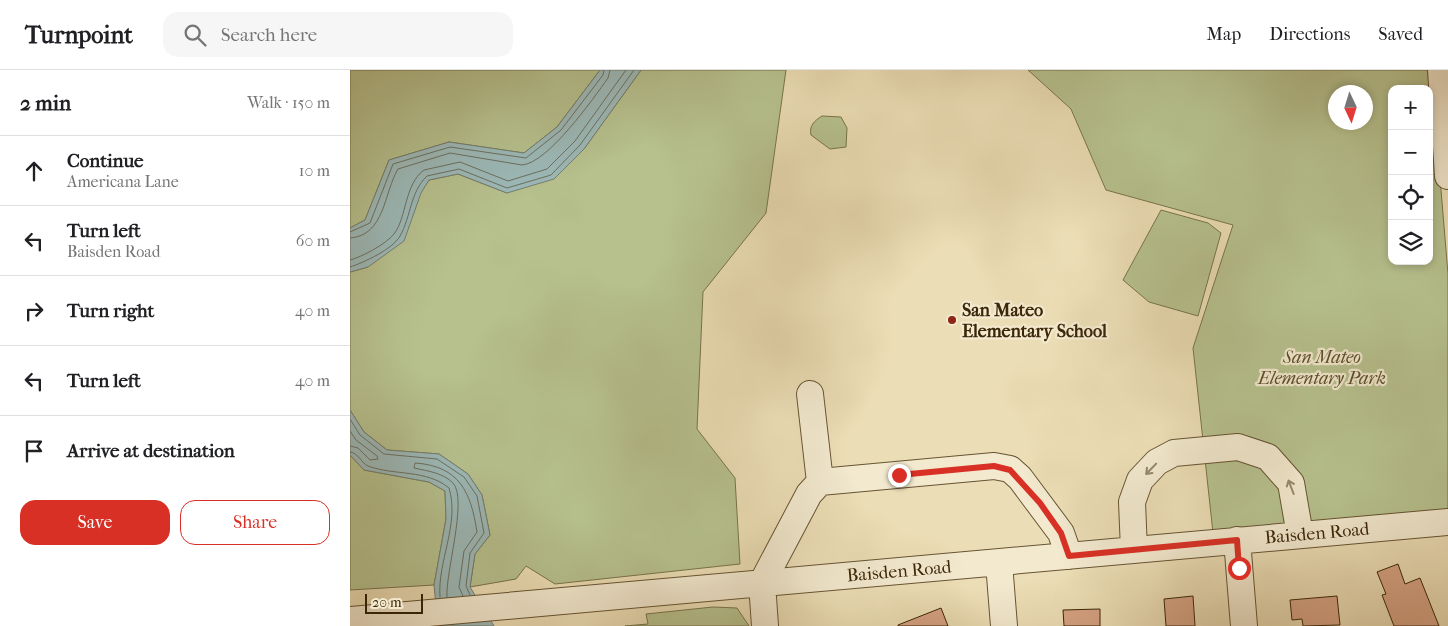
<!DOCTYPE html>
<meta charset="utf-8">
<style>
body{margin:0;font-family:"IM FELL French Canon",serif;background:#f6f6f6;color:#202124}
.controls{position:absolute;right:15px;top:15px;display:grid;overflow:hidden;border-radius:10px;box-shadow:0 2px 8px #0003}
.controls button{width:45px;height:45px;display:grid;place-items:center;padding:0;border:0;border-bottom:1px solid #e0e0e0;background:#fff;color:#202124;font:25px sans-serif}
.compass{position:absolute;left:978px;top:15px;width:45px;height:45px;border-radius:50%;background:#fff;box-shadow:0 2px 8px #0003;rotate:176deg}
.scale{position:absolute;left:15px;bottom:12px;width:58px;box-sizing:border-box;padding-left:5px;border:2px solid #3b2707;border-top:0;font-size:14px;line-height:18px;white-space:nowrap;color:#3b2707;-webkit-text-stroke:4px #f2e9cf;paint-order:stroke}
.stop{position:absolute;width:15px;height:15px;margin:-11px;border:4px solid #d93025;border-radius:50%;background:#fff}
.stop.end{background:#d93025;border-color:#fff;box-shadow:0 1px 5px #0008}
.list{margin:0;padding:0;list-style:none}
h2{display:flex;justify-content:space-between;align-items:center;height:65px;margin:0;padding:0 20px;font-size:21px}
h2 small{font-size:16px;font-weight:400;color:#757577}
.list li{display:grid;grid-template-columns:32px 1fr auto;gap:15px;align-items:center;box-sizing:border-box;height:70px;padding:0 20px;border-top:1px solid #e0e0e0}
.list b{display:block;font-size:19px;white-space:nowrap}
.list p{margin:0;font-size:16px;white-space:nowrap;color:#757577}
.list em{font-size:16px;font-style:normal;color:#757577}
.actions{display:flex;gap:10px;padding:15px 20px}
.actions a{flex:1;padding:11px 0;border:1px solid #d93025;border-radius:15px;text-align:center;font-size:18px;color:#d93025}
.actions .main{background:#d93025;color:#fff}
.icon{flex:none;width:28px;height:28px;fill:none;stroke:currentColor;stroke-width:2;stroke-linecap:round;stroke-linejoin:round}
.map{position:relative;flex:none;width:1098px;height:556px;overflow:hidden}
header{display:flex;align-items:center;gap:30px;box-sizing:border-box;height:70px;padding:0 25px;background:#fff;border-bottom:1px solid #e0e0e0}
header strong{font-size:24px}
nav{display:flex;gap:28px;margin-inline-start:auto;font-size:18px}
.search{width:350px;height:45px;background:#f6f6f6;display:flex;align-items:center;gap:12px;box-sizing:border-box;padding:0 18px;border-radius:15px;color:#757577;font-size:19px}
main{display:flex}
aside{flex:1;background:#fff}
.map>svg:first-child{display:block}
</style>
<header>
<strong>Turnpoint</strong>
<div class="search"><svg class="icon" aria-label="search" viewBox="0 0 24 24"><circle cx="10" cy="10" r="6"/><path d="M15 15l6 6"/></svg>Search here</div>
<nav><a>Map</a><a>Directions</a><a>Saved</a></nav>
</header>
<main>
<aside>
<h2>2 min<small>Walk · 150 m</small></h2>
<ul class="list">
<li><svg class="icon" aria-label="ahead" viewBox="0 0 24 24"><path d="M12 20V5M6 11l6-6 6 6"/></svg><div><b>Continue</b><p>Americana Lane</p></div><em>10 m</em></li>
<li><svg class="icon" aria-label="left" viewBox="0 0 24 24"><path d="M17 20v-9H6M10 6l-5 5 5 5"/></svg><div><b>Turn left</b><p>Baisden Road</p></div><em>60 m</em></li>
<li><svg class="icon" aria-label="right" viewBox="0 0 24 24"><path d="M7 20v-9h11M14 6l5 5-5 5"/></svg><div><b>Turn right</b></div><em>40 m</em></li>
<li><svg class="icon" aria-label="left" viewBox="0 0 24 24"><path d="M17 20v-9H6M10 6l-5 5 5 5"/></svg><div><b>Turn left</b></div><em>40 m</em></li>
<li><svg class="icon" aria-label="arrive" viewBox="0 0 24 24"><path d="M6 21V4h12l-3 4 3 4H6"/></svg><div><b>Arrive at destination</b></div></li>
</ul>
<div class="actions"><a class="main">Save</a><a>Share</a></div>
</aside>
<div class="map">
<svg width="1098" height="556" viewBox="0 0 1098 556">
<rect width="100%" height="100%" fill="#ebddb5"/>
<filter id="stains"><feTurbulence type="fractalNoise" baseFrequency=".004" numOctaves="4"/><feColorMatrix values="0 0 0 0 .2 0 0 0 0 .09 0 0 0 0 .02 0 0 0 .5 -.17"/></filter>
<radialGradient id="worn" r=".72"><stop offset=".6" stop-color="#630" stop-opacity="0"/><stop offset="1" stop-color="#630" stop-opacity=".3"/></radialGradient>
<path fill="#b6c18e" stroke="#78744a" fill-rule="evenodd" d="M0,0H250L207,57L174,83L99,72L39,90L15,150L0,158Z
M291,0H436L416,143L353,222L347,359L385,408L390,494L205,514L176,496L166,509L120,517L125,484L140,465L132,425L118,404L89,384L37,380L14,362L0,340V202L18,197L79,110L108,104L157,123L234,79Z
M678,0H1081L1098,204V442L863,463L843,278L883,155L756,120L721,39ZM1042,19H1079V191H1042ZM986,22H1016V52H986Z
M472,46L491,47L497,58L496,77L480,79L461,65C459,56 464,51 472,46Z
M811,140L858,153L871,163L848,246L799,232L773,210Z
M0,385L14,400L79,412L95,421L96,449L84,515L0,520Z
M363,537L387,538L399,556H275L298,554L296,544Z"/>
<path fill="#9cb9b8" stroke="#757f71" d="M250,0H291L234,79L204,109L157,123L108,104L79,110L71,123L54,171L18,197L0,202V158L15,150L39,90L99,72L174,83L207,57Z
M0,340L14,362L37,380L89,384L118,404L132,425L140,465L125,484L120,517L144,556H88L84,515L96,449L95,421L79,412L14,400L0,385Z"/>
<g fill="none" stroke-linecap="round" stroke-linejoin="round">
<path stroke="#6c7060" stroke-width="1" d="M0,162L20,153L43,94L100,77L176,88L211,60L253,5L254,0
M0,168C35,166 34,122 48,99L100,83L172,95C198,93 243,29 258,8L260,0
M0,190C12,187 36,174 44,164C57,147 54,115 74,100L110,92L158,111L197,99L225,71L276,0
M0,197C13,193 43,179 50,166C61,147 60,122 77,106L109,99L157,118L201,105L230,75L284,0
M0,349L10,365L34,384L87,389L114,407L127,426L134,463L120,483L116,516L120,525
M0,361L6,370L27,386L28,389L20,390L8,378L0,376
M0,382C9,383 11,393 18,396C45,406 76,399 99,418C110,454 87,492 90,527
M97,527C95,504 118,429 103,413C93,403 78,401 64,398L65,393C110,396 121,423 127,462L114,481L109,517L113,526"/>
</g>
<path fill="#d5a283" stroke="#3b2707" d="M1048,494L1055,514L1070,508L1089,556H1044L1032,525L1036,524L1027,502Z
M843,526L845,556H816L814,529Z
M987,526L990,555L953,556L952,549L942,550L940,530Z
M591,538L598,556H548V555Z
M750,539V556H714L713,540Z"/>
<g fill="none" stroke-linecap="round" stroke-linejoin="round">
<defs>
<path id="minor" d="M1091,0L1098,106
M460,324L470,412
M887,470L894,556
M784,480L782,432L790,410L807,392L824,383L888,377L918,387L941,413L950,465
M649,493L654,556
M0,550L1098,452
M415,556L412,513L459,424L470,412L644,396L660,399L670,408L711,463L719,486"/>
</defs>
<use href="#minor" stroke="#675432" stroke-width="28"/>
<use href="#minor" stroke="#f2e9cf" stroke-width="26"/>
</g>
<defs><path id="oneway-shaft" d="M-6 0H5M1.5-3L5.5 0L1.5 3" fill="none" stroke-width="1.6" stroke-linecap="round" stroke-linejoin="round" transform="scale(1.25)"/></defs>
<g stroke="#96886b">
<use href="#oneway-shaft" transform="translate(801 399) rotate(134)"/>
<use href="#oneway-shaft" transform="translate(941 417) rotate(-111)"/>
</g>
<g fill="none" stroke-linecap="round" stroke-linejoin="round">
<path stroke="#d93025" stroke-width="6" d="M549,405L644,396L660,400L690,433L711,463L719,486L887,470L889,498"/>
</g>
<circle fill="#8f2418" stroke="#f2e9cf" stroke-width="2" cx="602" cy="250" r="5"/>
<g text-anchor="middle" stroke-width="4.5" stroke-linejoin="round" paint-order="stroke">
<g font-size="18" font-weight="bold" fill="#3b2707" stroke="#f2e9cf" text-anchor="start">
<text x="612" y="246">San Mateo<tspan x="612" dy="21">Elementary School</tspan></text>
</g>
<g font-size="18" font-style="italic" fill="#5a4e29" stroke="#f2e9cf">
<text x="972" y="293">San Mateo<tspan x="972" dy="21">Elementary Park</tspan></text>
</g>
<g font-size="18" fill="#3b2707" stroke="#f2e9cf">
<text transform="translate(967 463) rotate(-5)" y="6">Baisden Road</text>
<text transform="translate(549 501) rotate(-5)" y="6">Baisden Road</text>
</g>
</g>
<rect width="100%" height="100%" filter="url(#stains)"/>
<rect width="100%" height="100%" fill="url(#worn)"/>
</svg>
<div class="controls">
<button>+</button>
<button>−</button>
<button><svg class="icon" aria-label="locate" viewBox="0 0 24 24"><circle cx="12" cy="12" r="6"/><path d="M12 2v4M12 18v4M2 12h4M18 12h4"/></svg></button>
<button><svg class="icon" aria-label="layers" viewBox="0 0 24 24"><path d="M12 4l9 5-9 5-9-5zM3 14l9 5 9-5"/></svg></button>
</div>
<svg class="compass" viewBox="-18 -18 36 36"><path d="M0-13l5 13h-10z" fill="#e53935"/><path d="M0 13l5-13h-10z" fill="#757577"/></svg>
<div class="scale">20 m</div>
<div class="stop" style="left:889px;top:498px"></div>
<div class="stop end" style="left:549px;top:405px"></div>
</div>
</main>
